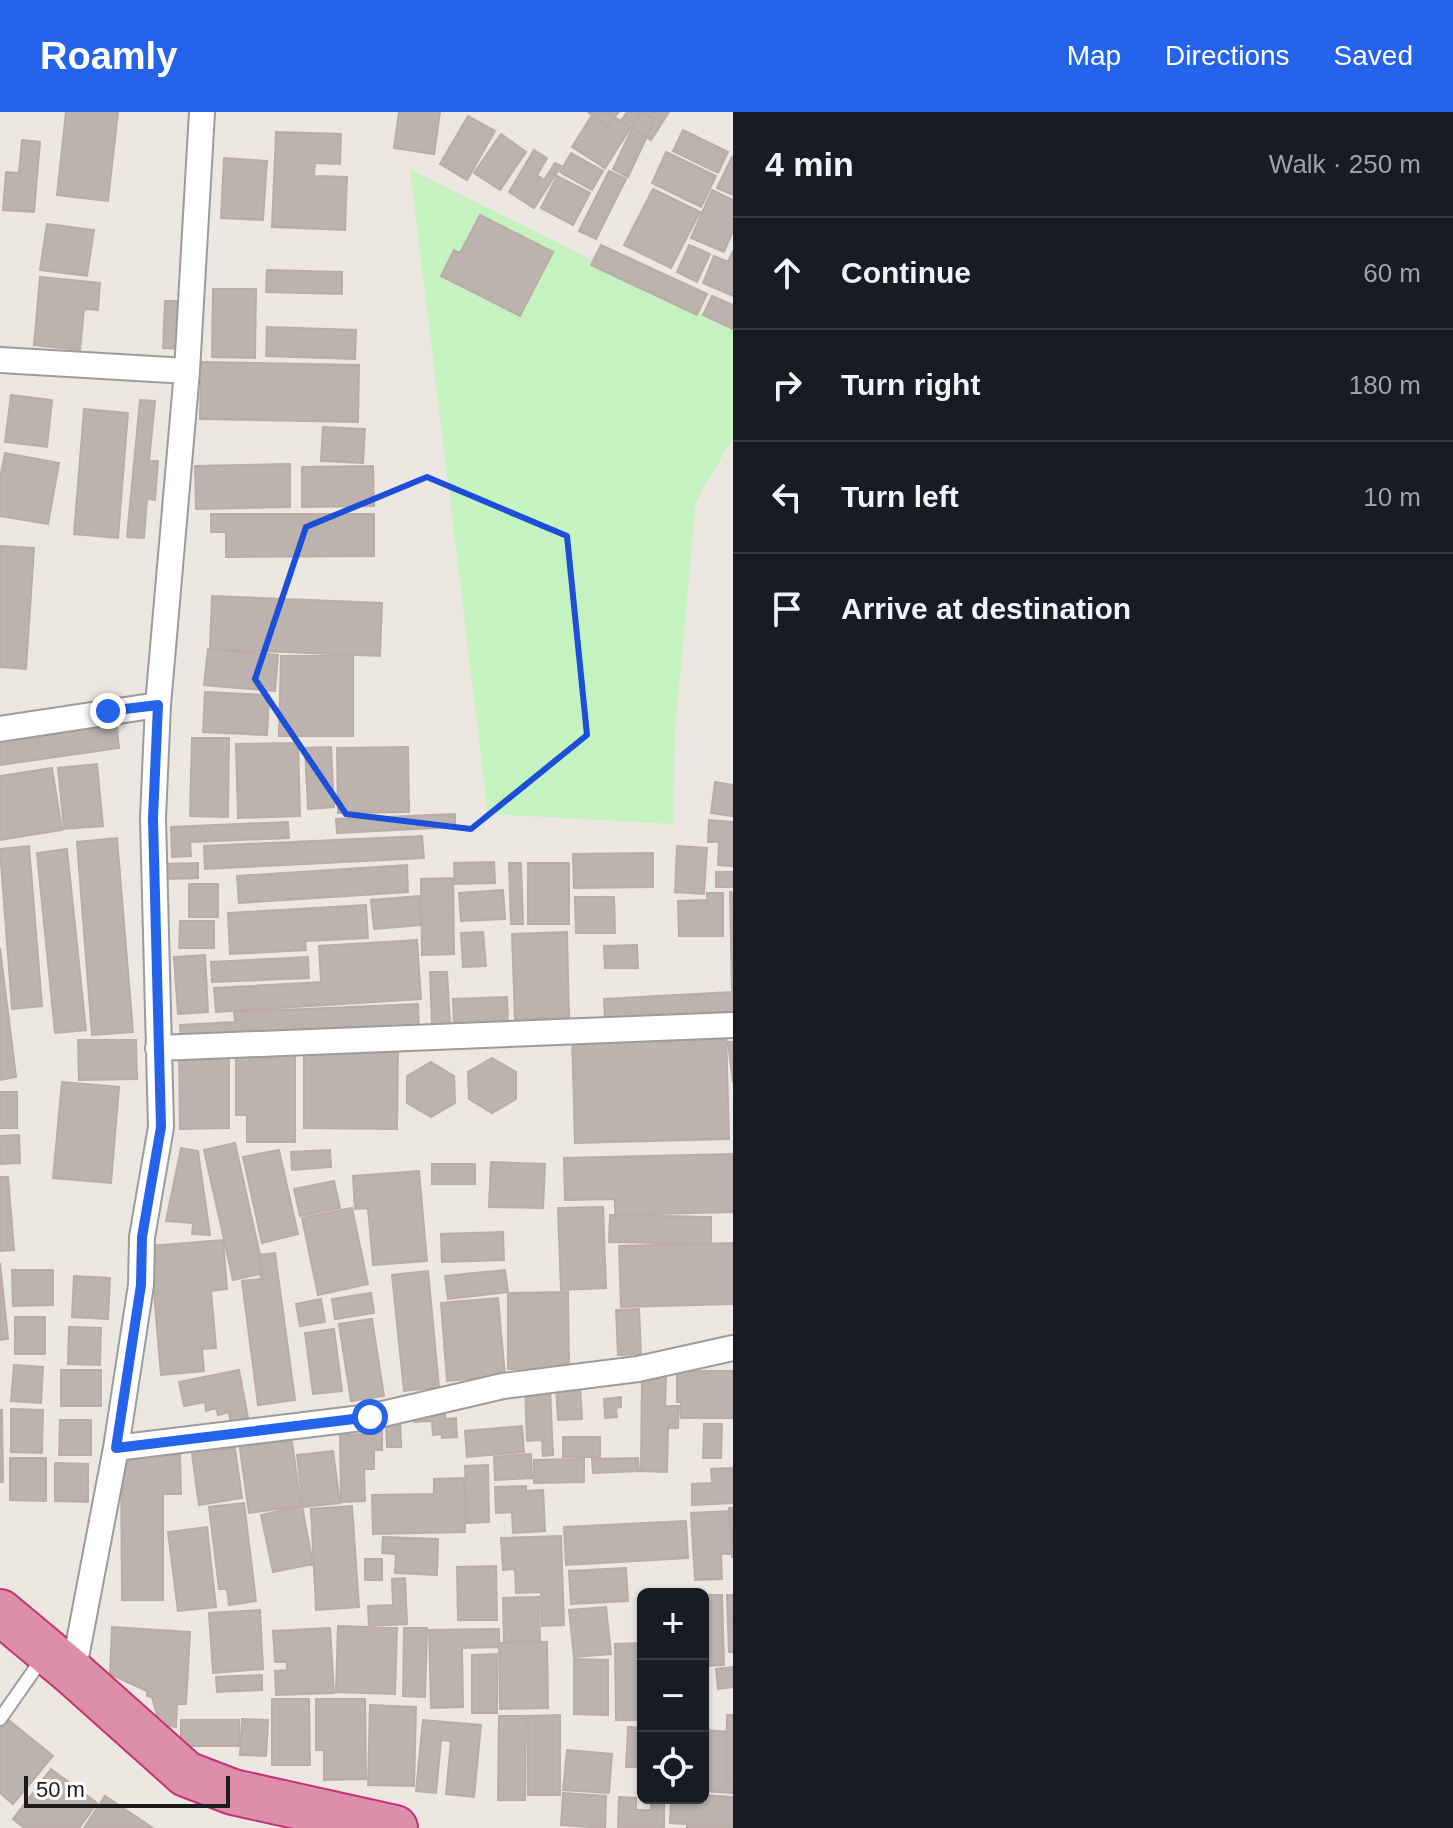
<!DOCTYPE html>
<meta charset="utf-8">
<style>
body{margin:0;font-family:Arial,sans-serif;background:#242831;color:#f1f3f6}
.controls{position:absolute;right:24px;bottom:24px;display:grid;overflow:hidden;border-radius:12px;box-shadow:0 2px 6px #0004}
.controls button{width:72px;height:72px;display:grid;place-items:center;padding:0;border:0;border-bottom:2px solid #363941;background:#171b24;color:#f1f3f6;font:40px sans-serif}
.scale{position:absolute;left:24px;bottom:20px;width:206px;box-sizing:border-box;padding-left:8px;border:4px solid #1b1b1b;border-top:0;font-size:22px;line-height:28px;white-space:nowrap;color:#1b1b1b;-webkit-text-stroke:6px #fff;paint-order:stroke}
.stop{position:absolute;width:24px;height:24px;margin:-18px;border:6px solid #2563eb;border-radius:50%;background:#fff}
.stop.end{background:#2563eb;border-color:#fff;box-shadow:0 2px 8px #0008}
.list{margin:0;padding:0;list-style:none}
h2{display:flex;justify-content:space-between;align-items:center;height:104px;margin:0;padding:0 32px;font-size:34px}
h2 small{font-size:26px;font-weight:400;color:#9ea1a6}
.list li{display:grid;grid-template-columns:52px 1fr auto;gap:24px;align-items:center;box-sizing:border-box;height:112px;padding:0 32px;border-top:2px solid #363941}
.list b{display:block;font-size:30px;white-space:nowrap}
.list em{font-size:26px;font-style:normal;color:#9ea1a6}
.icon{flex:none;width:44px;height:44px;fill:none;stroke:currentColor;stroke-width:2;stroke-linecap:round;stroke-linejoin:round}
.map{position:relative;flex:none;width:733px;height:1716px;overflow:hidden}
header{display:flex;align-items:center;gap:48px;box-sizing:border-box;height:112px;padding:0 40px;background:#2563eb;color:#fff}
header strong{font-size:38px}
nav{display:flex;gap:44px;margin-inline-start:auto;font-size:28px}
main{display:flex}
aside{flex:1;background:#171b24}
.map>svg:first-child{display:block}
</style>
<header>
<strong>Roamly</strong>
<nav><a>Map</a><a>Directions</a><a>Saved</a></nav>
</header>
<main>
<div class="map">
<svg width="733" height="1716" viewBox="0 0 733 1716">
<rect width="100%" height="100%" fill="#ece7e1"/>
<path fill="#c4f3c0" d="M410,57L733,218V326L696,389L675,620L673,712L488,702Z"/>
<path fill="#bcb2ae" stroke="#bcaca5" stroke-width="2" d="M66,0H118L108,89L57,83Z
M399,0H440L434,42L394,36Z
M588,0H619L606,15Z
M594,0H606L631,15L605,56L572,35Z
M627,0H669L651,28L621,9Z
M640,0L655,7L628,65L613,57Z
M468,4L495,19L467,68L440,52Z
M683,18L728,40L718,61L673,39Z
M276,20L341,22L340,52L315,51L314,64L347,65L345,118L272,115Z
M501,22L526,40L500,78L474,61Z
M22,28L40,30L34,100L3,98L6,60L19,61Z
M534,38L547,46L537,63L544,68L555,51L561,54L534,96L509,80Z
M666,40L716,64L701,95L652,71Z
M571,41L603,59L592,78L560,60Z
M732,45L733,46V83L717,76Z
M224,46L267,49L263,108L221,106Z
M609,59L626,67L596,127L579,119Z
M557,64L590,81L573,113L541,96Z
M653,77L700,100L671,156L624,133Z
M712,78L733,88V119L724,140L691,126Z
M480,103L553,140L520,204L441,164L454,138L460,141Z
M47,112L94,118L87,164L40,158Z
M601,133L707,182L697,203L591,153Z
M689,133L710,142L697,170L677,160Z
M733,139V184L703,171L714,144L728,150Z
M267,158L342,160V182L266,180Z
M40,165L100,171L98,198L84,197L80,238L34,233Z
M213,177H256L255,246L212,245Z
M712,184L733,193V217L703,203Z
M165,189H189L188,237L163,236Z
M267,215L356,218L355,247L266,244Z
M201,250L359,253L358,310L200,307Z
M11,283L52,288L47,335L5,330Z
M140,288L155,289L149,349H158L155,388L147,387L144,426L127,425Z
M84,297L128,301L118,426L74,422Z
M323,315L365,317L363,351L321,349Z
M5,341L59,351L48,412L0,404V366Z
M290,352V395L196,397L195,354Z
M373,354L374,394L302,395V355Z
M211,402H374V444L226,445V420H211Z
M0,434L34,436L26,557L0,555Z
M212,484L382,491L380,544L210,537Z
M208,537L278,543L275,579L204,573Z
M281,544H353V624H279Z
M205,580L269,583L267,623L203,620Z
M116,607L119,636L0,653V623Z
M192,626H229L228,705L190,704Z
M298,631L300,704L238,706L236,632Z
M331,635L334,695L308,697L305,636Z
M408,635L409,700L338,701L337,636Z
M97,652L103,714L64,717L58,656Z
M52,656L62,718L0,728V664Z
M715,670L733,673L732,704L711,701Z
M455,702V715L337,721L336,707Z
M709,708L733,710V754L718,753L719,730H708Z
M288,710L289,726L190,730L191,744L172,745L171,715Z
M422,724L424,746L205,757L204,734Z
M117,726L133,920L92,923L77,730Z
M29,734L42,894L12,897L0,737Z
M677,734L707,736L704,782L675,780Z
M67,737L86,918L55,921L37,741Z
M653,741V775L574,776L573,742Z
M494,750L495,771L455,772L454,751Z
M198,751V766L166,767L165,752Z
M509,751H521L523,812H511Z
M528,751H569V812H528Z
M407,753L408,780L239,791L237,764Z
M716,760H733V775H716Z
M453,766L454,842L422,843L421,767Z
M189,772H218V805H189Z
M503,778L505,807L461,809L459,781Z
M730,780H733V900L605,907L604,887L732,880Z
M707,781H723V824H679L678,789L707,788Z
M419,784L421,813L374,817L371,788Z
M575,785H614L615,821H576Z
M366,793L368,826L305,829L306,838L230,842L228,801Z
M180,809H214V836H179Z
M483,820L486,854L463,855L461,821Z
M567,820L569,905L515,907L512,822Z
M417,828L421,887L216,900L214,876L321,870L319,834Z
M637,833L638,856H605L604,834Z
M0,836L16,965L0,968Z
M205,843L208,900L178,902L174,845Z
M308,845L309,866L212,870L211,850Z
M430,860H447L450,912L432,913Z
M507,885L508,913L454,915L453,887Z
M418,892L419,917L181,928L180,913L235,910L234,900Z
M726,918L729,1027L575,1031L572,923Z
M78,928H136L137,967L79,968Z
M728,930H733V971Z
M304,933L398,934L397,1017L304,1016Z
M236,939H295V1030H247V1003H236Z
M179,943H229V1016L180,1017Z
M492,946L516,960V987L492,1001L469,987L468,960Z
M431,950L454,964L455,991L431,1005L407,991V964Z
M62,970L119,975L111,1071L53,1066Z
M0,980H17V1016H0Z
M19,1023L20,1051L0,1052V1024Z
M235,1031L264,1161L233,1168L204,1038Z
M181,1036L198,1039L210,1123L192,1122L193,1111L166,1109Z
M279,1038L298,1122L262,1131L243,1045Z
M330,1038L331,1055L292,1058L291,1040Z
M733,1042V1100L615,1103V1087L565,1088L564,1046Z
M491,1050L545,1052L543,1096L489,1095Z
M432,1052H475V1072H432Z
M419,1059L427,1149L373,1153L368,1096L355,1097L353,1064Z
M0,1065H8L14,1138L0,1139Z
M334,1069L340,1096L300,1104L294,1077Z
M603,1095L606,1176L561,1178L558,1096Z
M352,1096L368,1172L318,1183L302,1106Z
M610,1103L711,1105V1132L609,1130Z
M503,1120L504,1148L442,1150L441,1122Z
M223,1128L227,1177L211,1179L216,1236L202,1237L204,1259L161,1263L150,1134Z
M733,1131V1192L621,1195L619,1134Z
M275,1141L295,1288L258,1293L242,1169L261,1167L258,1143Z
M0,1151L8,1227L0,1228Z
M12,1158H53V1193L13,1194Z
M505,1158L508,1180L448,1187L445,1164Z
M428,1159L439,1275L404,1279L392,1163Z
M74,1164L110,1166L108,1207L72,1205Z
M568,1180L569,1256L508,1257V1181Z
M371,1181L374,1201L335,1207L332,1187Z
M498,1186L505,1264L447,1269L441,1191Z
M321,1187L325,1210L300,1214L296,1192Z
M639,1197L641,1242L618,1243L616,1198Z
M15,1205H45V1242H15Z
M372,1207L384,1284L351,1289L339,1212Z
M69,1215L101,1216L100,1253L68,1252Z
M334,1217L342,1279L313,1282L305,1221Z
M14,1253L43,1255L41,1291L11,1289Z
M61,1258H101V1294H61Z
M239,1258L250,1317L232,1321L229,1300L218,1303L216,1296L206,1299L205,1290L184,1294L179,1270Z
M677,1259H733V1306H681V1290H677Z
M642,1266H666L665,1294H679L678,1316H668L667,1360L641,1359Z
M580,1271L582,1307L558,1308L556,1272Z
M550,1276L553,1343L543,1344L542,1328L527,1329L525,1277Z
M621,1285V1295L616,1296L617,1305L605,1306L604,1287Z
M11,1297L43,1298L42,1341L11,1340Z
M445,1297V1307L456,1306L457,1325L442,1326V1322L433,1323L432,1309L414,1310L413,1299Z
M0,1298H2L3,1370H0Z
M400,1304L401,1335H387L386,1305Z
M60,1308H91V1343H59Z
M382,1310V1338H374V1357H364L365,1389L341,1390L340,1323L369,1322V1311Z
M704,1312H722L721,1346H703Z
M522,1314L524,1340L467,1345L465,1319Z
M291,1323L301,1394L249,1401L239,1330Z
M563,1325H600V1345H563Z
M235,1336L242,1386L199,1393L192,1342Z
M333,1339L340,1391L303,1395L297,1343Z
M531,1342L532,1366L495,1368L494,1345Z
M121,1343H180L181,1382H163V1488H122Z
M10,1346H46V1389L10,1388Z
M638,1346L639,1359L593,1361L592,1347Z
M584,1347V1370L534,1371V1348Z
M55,1351L88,1352V1390L55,1389Z
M488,1353L489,1410L467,1411L465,1354Z
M733,1356V1391L692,1393V1372L712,1371L711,1357Z
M464,1366L465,1420L373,1422L372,1383L434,1382V1367Z
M526,1374V1379L543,1378L545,1419L513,1421L512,1400L496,1401L495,1375Z
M244,1391L256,1489L229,1493L227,1477H219L209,1395Z
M302,1394L313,1452L273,1460L261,1403Z
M352,1394L359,1495L316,1498L311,1397Z
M729,1396H733V1445H732Z
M733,1399V1442H721L722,1467L695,1468L691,1401Z
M686,1409L688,1446L566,1453L564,1415Z
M207,1415L216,1495L178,1499L168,1420Z
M561,1424L564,1513L542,1514L541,1480L516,1481L515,1457L503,1458L501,1426Z
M383,1425L438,1427L437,1463L395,1461L396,1442L382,1441Z
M365,1447H382V1468H365Z
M496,1454L497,1508H458L457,1455Z
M626,1456L628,1489L571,1492L569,1459Z
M405,1466L407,1512L369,1514L368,1494L393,1493L392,1467Z
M703,1483H722L724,1553L703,1554Z
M727,1483H733V1540H729Z
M539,1485L540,1529L504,1530L503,1486Z
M606,1495L611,1542L574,1545L569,1498Z
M260,1498L263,1557L213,1561L209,1501Z
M338,1514L397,1516L395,1582L336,1580Z
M112,1515L190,1520L186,1592H177L176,1615L157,1612V1603L152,1585L147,1584V1579L110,1562Z
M330,1516L334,1581L276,1583L275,1559L287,1558V1550H275L273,1519Z
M404,1516H427L425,1585L403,1584Z
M499,1517V1535L462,1536L463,1595L431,1596L429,1518Z
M547,1530L548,1596L500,1597L499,1531Z
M643,1531V1554H639V1566L643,1565V1608H616L615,1532Z
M497,1542V1601H472V1543Z
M574,1547L608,1548V1603L574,1602Z
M733,1555V1575L718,1577L716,1557Z
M262,1563V1578L217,1580L216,1565Z
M272,1587H309L310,1653H272Z
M316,1587H365L366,1667L324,1668V1638H316Z
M370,1593L416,1595L414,1674L368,1673Z
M560,1603V1683H528V1604Z
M727,1603H733V1668H726Z
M499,1604H526L525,1688H498Z
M6,1606L53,1644L13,1692L0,1681V1614Z
M242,1607L268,1608L266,1644L240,1643Z
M181,1608H239V1634H181Z
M423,1608L481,1613L474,1685L446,1682L451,1629L441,1628L436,1681L416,1679Z
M628,1615L643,1616V1655H626Z
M703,1618L733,1620V1681L703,1679Z
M567,1638L612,1642L609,1681L563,1678Z
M51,1657L97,1691L79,1716H24L13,1707Z
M563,1681L606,1684L605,1716L561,1713Z
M703,1683L733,1685V1716H687V1712L670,1711L671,1686H703Z
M105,1684L153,1716H84Z
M619,1685L636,1686V1698H651V1686H664V1716H618Z"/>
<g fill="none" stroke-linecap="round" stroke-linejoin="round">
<defs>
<path id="lane" d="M0,1607L44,1544"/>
<path id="street" d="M0,248L187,259
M0,617L158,593
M158,936L733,913
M116,1336L370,1305L503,1274L638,1257L733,1236
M73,1561L116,1336L141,1173L142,1125L161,1015L153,706L158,593L187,259L202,0"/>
<path id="highway" d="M0,1500L73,1561L186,1662L233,1680L395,1716"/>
</defs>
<use href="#lane" stroke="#9c9c9c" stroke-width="16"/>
<use href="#street" stroke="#9c9c9c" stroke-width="28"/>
<use href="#highway" stroke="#c5327a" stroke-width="48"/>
<use href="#lane" stroke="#fff" stroke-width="12"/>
<use href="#street" stroke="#fff" stroke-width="24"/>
<use href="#highway" stroke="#dd8fa9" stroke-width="44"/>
</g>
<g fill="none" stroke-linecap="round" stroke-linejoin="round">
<path stroke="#2563eb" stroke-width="10" d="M108,599L158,593L153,706L161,1015L142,1125L141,1173L116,1336L370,1305"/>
</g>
<path fill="none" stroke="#1d4ed8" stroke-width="6" stroke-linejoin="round" d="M427,365L567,424L587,623L471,717L346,702L255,567L306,415Z"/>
</svg>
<div class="controls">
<button>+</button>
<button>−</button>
<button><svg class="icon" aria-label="locate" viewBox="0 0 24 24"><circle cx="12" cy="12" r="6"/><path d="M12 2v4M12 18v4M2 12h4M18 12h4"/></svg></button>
</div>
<div class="scale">50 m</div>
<div class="stop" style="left:370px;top:1305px"></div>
<div class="stop end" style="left:108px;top:599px"></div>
</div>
<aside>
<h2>4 min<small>Walk · 250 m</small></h2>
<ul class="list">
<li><svg class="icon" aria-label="ahead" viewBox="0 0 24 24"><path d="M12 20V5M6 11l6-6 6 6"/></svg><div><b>Continue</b></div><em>60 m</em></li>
<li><svg class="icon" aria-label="right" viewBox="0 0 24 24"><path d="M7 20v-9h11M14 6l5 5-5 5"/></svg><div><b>Turn right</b></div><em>180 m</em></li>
<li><svg class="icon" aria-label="left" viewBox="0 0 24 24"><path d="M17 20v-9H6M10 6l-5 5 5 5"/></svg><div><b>Turn left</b></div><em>10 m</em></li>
<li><svg class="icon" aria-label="arrive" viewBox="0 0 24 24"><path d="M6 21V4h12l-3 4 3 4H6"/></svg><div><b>Arrive at destination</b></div></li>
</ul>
</aside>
</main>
